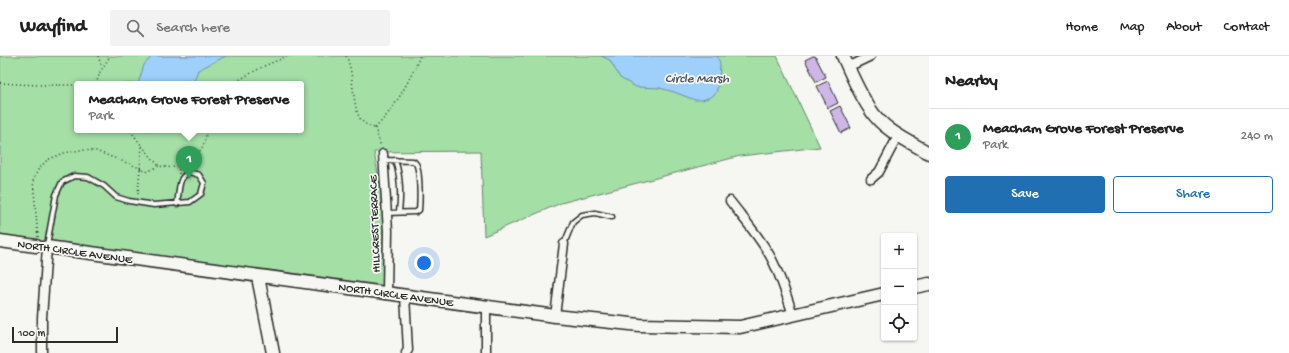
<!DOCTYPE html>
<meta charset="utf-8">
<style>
body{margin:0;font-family:"Gochi Hand",sans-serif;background:#f2f2f2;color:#222}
.controls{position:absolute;right:12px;bottom:12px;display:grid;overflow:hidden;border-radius:4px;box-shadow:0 1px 3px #0004}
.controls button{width:36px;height:36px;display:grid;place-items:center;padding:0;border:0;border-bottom:1px solid #e0e0e0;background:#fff;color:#222;font:20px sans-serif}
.scale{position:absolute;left:12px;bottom:10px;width:106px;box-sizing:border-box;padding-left:4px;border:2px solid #2b2b2b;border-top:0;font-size:11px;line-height:14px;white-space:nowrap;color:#2b2b2b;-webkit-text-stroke:3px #f6f6f2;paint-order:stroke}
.you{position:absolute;left:424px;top:207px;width:14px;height:14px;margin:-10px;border:3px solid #fff;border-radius:50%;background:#1a73e8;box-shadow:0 0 0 6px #1a73e833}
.badge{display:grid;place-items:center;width:26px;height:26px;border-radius:50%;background:#1f6fb2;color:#fff;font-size:13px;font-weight:700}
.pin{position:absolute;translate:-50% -33px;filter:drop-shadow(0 1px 2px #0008)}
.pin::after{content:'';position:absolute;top:21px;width:14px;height:12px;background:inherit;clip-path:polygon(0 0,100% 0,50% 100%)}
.popup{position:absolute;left:74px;top:25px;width:230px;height:52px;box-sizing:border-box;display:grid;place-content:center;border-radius:4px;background:#fff;filter:drop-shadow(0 1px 3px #0005);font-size:13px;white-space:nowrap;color:#767676}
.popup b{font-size:15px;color:#222}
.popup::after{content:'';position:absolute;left:50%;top:100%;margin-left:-8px;border:8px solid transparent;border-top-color:#fff}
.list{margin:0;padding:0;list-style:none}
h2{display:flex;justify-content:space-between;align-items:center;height:52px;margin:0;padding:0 16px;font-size:17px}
h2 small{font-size:13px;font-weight:400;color:#767676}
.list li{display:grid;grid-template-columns:26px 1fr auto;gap:12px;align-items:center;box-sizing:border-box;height:56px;padding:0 16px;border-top:1px solid #e0e0e0}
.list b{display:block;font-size:15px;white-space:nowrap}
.list p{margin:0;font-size:13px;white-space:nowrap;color:#767676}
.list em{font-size:13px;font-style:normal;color:#767676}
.actions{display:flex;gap:8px;padding:12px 16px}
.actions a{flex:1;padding:9px 0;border:1px solid #1f6fb2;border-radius:4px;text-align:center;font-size:14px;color:#1f6fb2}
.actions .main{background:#1f6fb2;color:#fff}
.icon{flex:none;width:22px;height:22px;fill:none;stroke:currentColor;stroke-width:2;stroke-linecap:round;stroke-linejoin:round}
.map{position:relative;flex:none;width:929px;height:297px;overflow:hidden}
header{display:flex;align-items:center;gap:24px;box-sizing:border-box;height:56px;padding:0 20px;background:#fff;border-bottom:1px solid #e0e0e0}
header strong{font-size:19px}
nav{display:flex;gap:22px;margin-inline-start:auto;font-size:14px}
.search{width:280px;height:36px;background:#f2f2f2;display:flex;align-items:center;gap:10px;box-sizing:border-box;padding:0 14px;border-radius:4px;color:#767676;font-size:15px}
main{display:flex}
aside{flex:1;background:#fff}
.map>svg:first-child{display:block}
</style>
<header>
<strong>Wayfind</strong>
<div class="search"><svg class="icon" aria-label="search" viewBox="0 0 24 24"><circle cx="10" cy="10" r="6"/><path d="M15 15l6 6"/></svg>Search here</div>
<nav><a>Home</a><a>Map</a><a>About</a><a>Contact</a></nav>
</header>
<main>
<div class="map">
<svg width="929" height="297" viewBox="0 0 929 297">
<rect width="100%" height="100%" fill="#f6f6f2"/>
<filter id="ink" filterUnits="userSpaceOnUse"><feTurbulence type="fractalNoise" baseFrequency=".025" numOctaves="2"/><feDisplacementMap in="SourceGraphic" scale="8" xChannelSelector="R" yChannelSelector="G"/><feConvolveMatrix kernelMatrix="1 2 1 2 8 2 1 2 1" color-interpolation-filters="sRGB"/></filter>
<g filter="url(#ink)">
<path fill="#a4dfa6" stroke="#688568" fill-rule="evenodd" d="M0,0H777L820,91L740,100L561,147L484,180L481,95L374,96L388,175L387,237L0,185ZM77,28H301V74H77Z"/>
<path fill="#9ed0fb" stroke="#708ea8" d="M152,0H226L198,14L193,28H138L144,9Z
M601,0H717L720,7L719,26L716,37L711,41L702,44H695L674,36L660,32L636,31L620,22L610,4Z"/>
<path fill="#ceb7e6" stroke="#2b2b2b" d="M813,0H815L826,21L816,26L805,4Z
M828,25L838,47L828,52L817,30Z
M840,50L851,72L841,77L830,55Z"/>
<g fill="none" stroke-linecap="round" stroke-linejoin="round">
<defs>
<path id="lane" d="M384,104L413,105C415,106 417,109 417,110C420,118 420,145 419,154L416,156L387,157
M395,104C401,121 401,139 399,156
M564,188L573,166L582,159L595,157L612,161
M47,189L56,139L62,126L74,120L88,121L104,130L116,141L129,145L154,149L190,146L201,138L204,127L199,119L189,116C187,118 184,119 183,121C178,126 179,140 177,148"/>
<path id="street" d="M848,11L871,0
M383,98L388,175L387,237
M871,123L879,116L898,80
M730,145C743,162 758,179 769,198C780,217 786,238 793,259
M405,240L408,294L406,297
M486,251V297
M555,260L564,188
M42,297V262L47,191L42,190"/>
<path id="secondary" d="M843,0C851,18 859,37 870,53C883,74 908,85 929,97
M0,185L36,190
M47,191L555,260L640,269L740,271L884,238
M258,221L273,297
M914,231L929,228"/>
</defs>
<use href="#lane" stroke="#2b2b2b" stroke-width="7"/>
<use href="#street" stroke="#2b2b2b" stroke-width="11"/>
<use href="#secondary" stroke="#2b2b2b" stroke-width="15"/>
<path stroke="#2b2b2b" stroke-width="1.5" stroke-dasharray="1 3" stroke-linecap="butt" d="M98,0L102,11
M346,0C355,16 351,56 363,66C366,69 371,70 374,72
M0,27L36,29H77
M96,28L100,16L110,0
M233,28L244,21L264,10L288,0
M375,72C395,53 409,25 420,0
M375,72L381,91
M142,90L159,110C165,111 170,112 175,111C185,109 198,99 203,90C205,85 206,79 207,74
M140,112L146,116L159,110
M179,118V110
M138,138L140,112
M38,181L33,124L38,114L47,104L64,97L81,94L96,95L140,112L142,90L130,74"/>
<use href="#lane" stroke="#f6f6f2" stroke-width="4"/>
<use href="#street" stroke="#f6f6f2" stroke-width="8"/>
<use href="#secondary" stroke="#f6f6f2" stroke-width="12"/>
</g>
</g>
<g text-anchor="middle" stroke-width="3.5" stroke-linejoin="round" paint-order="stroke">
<g font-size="12" fill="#2b2b2b" stroke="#f6f6f2">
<text transform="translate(374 168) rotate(-92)" y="4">HILLCREST TERRACE</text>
<text transform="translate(75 195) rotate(8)" y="4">NORTH CIRCLE AVENUE</text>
<text transform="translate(396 238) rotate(8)" y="4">NORTH CIRCLE AVENUE</text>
</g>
<g font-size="13" font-style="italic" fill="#48545f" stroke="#f6f6f2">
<text x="697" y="26">Circle Marsh</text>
</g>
</g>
</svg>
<div class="controls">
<button>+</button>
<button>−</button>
<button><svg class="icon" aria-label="locate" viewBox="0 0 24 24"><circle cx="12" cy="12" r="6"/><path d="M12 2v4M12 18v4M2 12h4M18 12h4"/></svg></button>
</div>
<div class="scale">100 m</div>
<div class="you"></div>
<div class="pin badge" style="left:189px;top:123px;background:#2e9e5b">1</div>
<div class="popup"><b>Meacham Grove Forest Preserve</b>Park</div>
</div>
<aside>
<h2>Nearby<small></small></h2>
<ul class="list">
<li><span class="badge" style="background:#2e9e5b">1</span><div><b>Meacham Grove Forest Preserve</b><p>Park</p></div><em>240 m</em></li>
</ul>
<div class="actions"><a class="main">Save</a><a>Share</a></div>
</aside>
</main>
